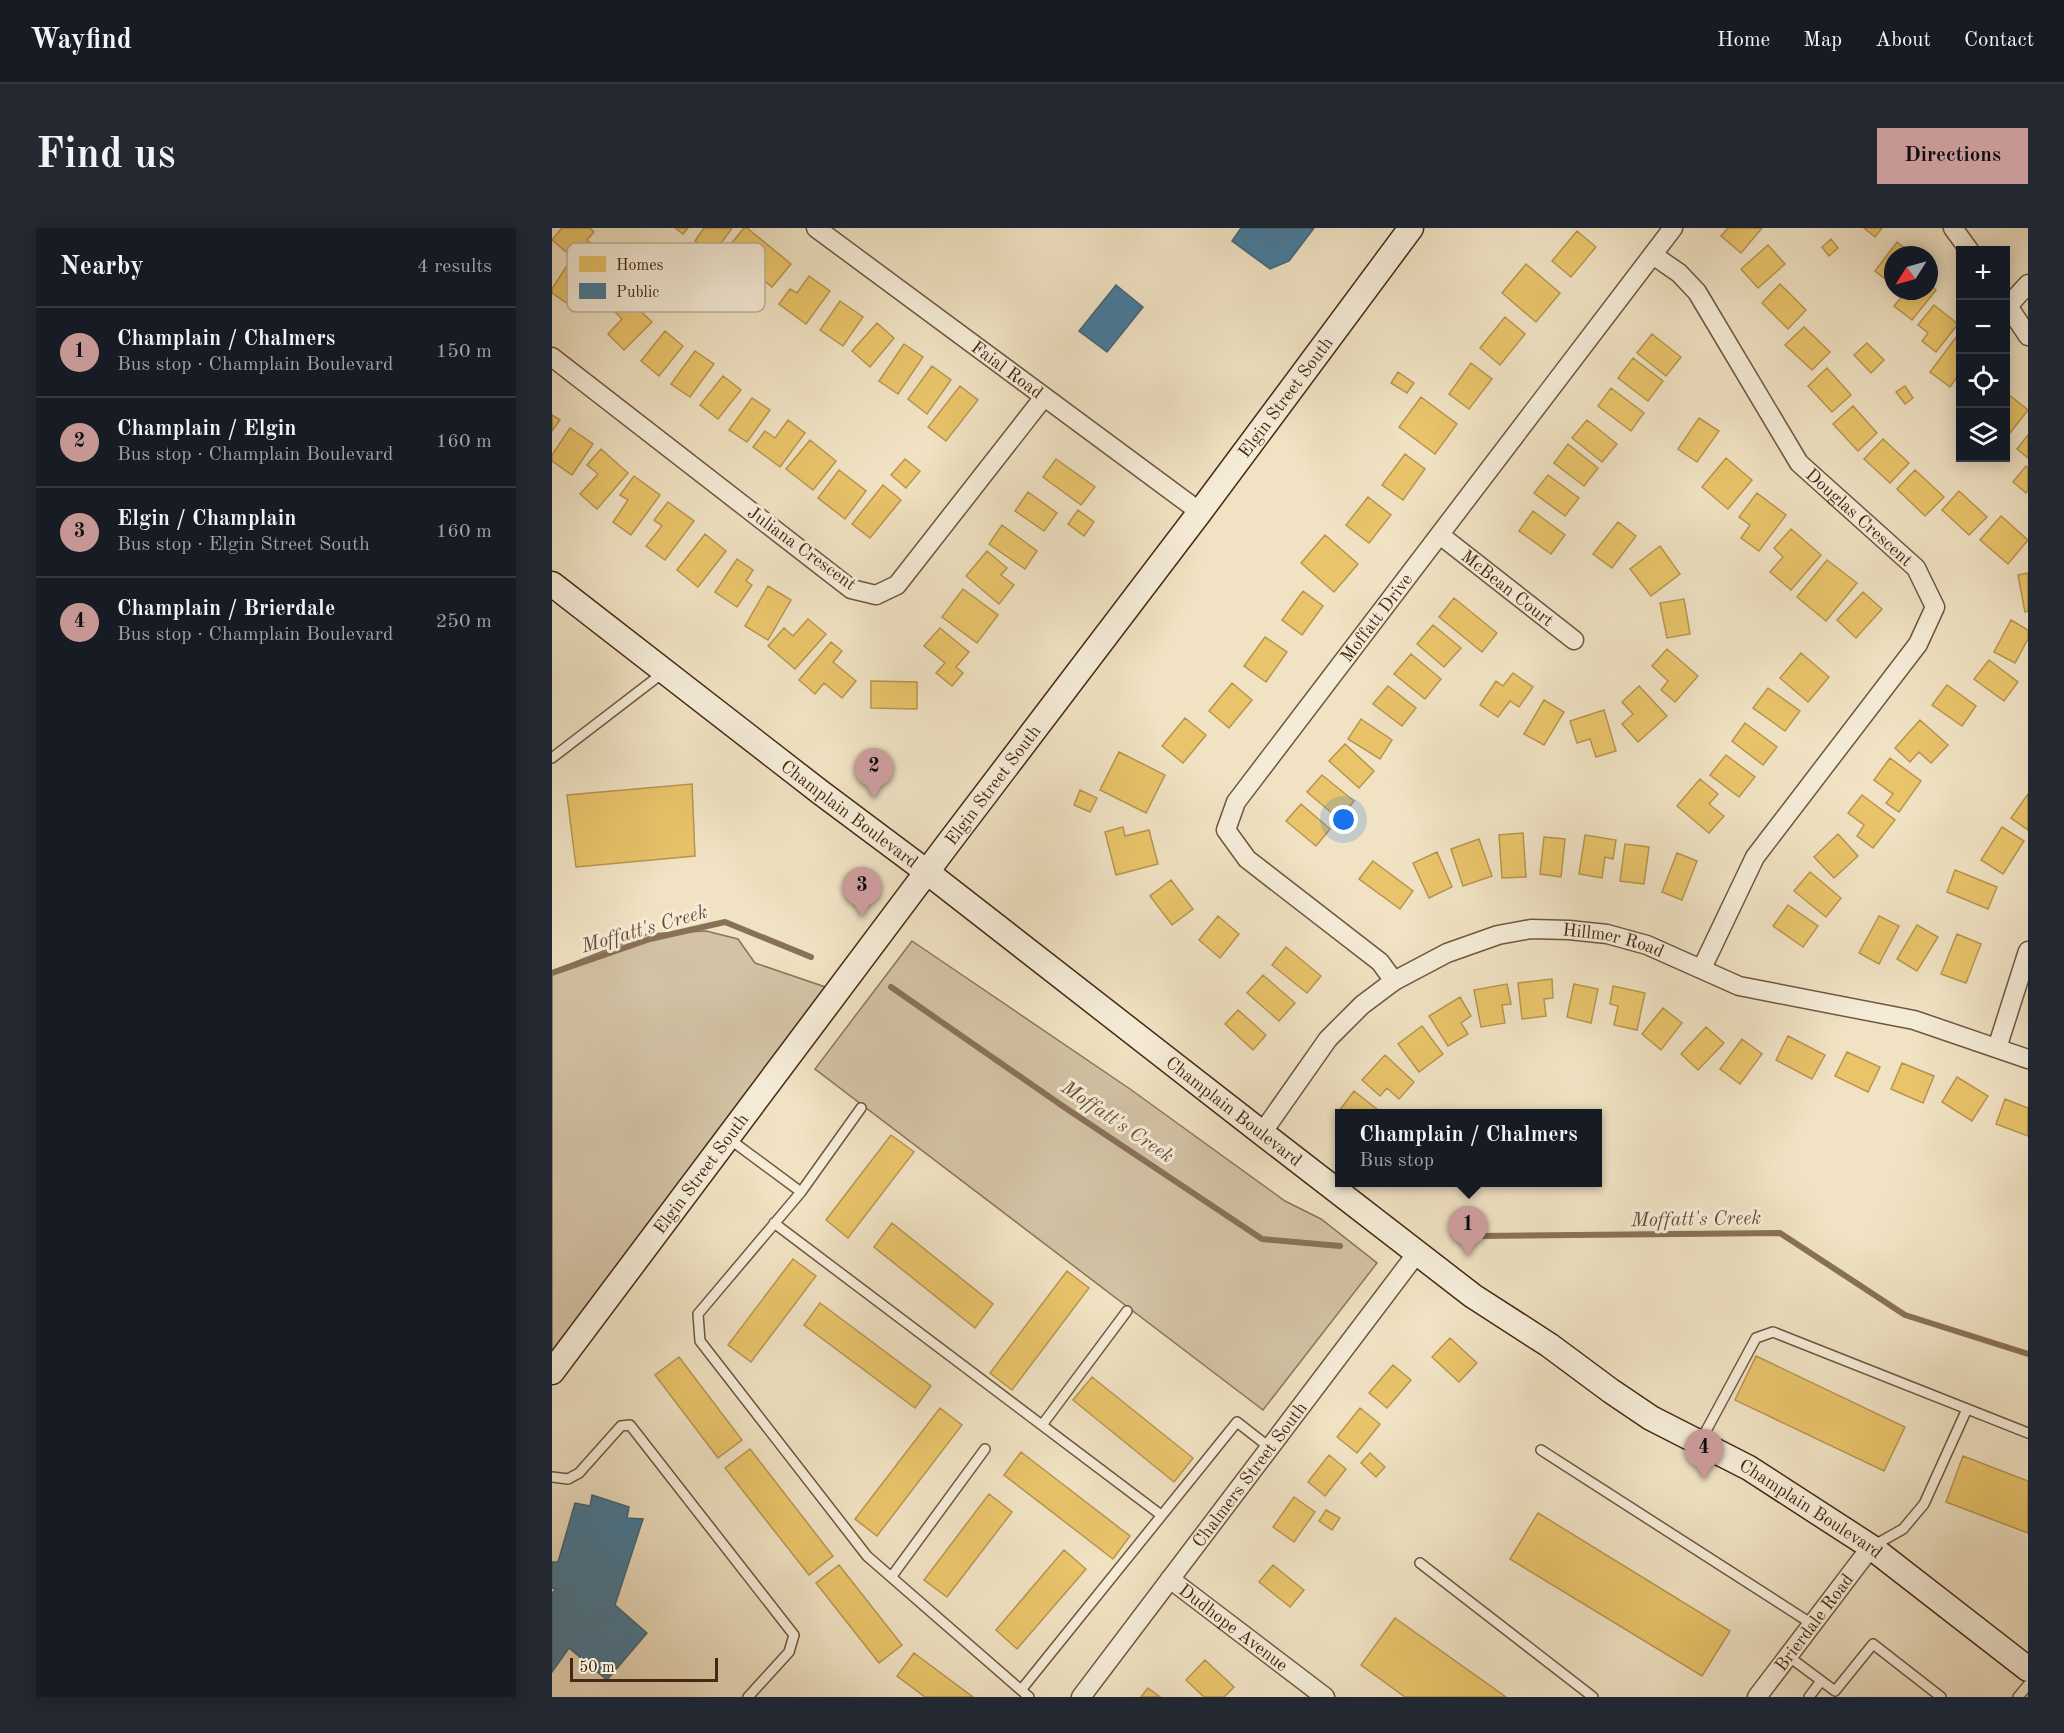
<!DOCTYPE html>
<meta charset="utf-8">
<style>
body{margin:0;font-family:"Old Standard TT",serif;background:#242831;color:#f1f3f6}
.controls{position:absolute;right:18px;top:18px;display:grid;overflow:hidden;border-radius:0px;box-shadow:0 3px 15px #0003}
.controls button{width:54px;height:54px;display:grid;place-items:center;padding:0;border:0;border-bottom:2px solid #363941;background:#171b24;color:#f1f3f6;font:30px sans-serif}
.compass{position:absolute;left:1332px;top:18px;width:54px;height:54px;border-radius:50%;background:#171b24;box-shadow:0 3px 15px #0003;rotate:233deg}
.scale{position:absolute;left:18px;bottom:15px;width:148px;box-sizing:border-box;padding-left:6px;border:3px solid #462711;border-top:0;font-size:16px;line-height:21px;white-space:nowrap;color:#462711;-webkit-text-stroke:4px #f5ecd8;paint-order:stroke}
.you{position:absolute;left:792px;top:592px;width:21px;height:21px;margin:-15px;border:4px solid #fff;border-radius:50%;background:#1a73e8;box-shadow:0 0 0 9px #1a73e833}
.badge{display:grid;place-items:center;width:39px;height:39px;border-radius:50%;background:#c59692;color:#111;font-size:20px;font-weight:700}
.pin{position:absolute;translate:-50% -50px;filter:drop-shadow(0 2px 3px #0008)}
.pin::after{content:'';position:absolute;top:32px;width:21px;height:18px;background:inherit;clip-path:polygon(0 0,100% 0,50% 100%)}
.popup{position:absolute;left:783px;top:881px;width:267px;height:78px;box-sizing:border-box;display:grid;place-content:center;border-radius:0px;background:#171b24;filter:drop-shadow(0 2px 4px #0005);font-size:20px;white-space:nowrap;color:#9ea1a6}
.popup b{font-size:22px;color:#f1f3f6}
.popup::after{content:'';position:absolute;left:50%;top:100%;margin-left:-12px;border:12px solid transparent;border-top-color:#171b24}
.list{margin:0;padding:0;list-style:none}
h2{display:flex;justify-content:space-between;align-items:center;height:78px;margin:0;padding:0 24px;font-size:26px}
h2 small{font-size:20px;font-weight:400;color:#9ea1a6}
.list li{display:grid;grid-template-columns:39px 1fr auto;gap:18px;align-items:center;box-sizing:border-box;height:90px;padding:0 24px;border-top:2px solid #363941}
.list b{display:block;font-size:22px;white-space:nowrap}
.list p{margin:0;font-size:20px;white-space:nowrap;color:#9ea1a6}
.list em{font-size:20px;font-style:normal;color:#9ea1a6}
.icon{flex:none;width:33px;height:33px;fill:none;stroke:currentColor;stroke-width:2;stroke-linecap:round;stroke-linejoin:round}
.map{position:relative;flex:none;width:1476px;height:1469px;overflow:hidden;border-radius:0px}
header{display:flex;align-items:center;gap:36px;box-sizing:border-box;height:84px;padding:0 30px;background:#171b24;border-bottom:2px solid #363941}
header strong{font-size:28px}
nav{display:flex;gap:33px;margin-inline-start:auto;font-size:21px}
.intro{display:flex;align-items:center;justify-content:space-between;box-sizing:border-box;height:144px;padding:0 36px}
h1{margin:0;font-size:42px}
.button{padding:15px 27px;border-radius:0px;background:#c59692;color:#111;font-size:21px;font-weight:700}
main{display:flex;gap:36px;padding:0 36px}
aside{flex:1;background:#171b24;border-radius:0px;box-shadow:0 3px 15px #0003}
.map>svg:first-child{display:block}
</style>
<header>
<strong>Wayfind</strong>
<nav><a>Home</a><a>Map</a><a>About</a><a>Contact</a></nav>
</header>
<div class="intro"><h1>Find us</h1><a class="button">Directions</a></div>
<main>
<aside>
<h2>Nearby<small>4 results</small></h2>
<ul class="list">
<li><span class="badge">1</span><div><b>Champlain / Chalmers</b><p>Bus stop · Champlain Boulevard</p></div><em>150 m</em></li>
<li><span class="badge">2</span><div><b>Champlain / Elgin</b><p>Bus stop · Champlain Boulevard</p></div><em>160 m</em></li>
<li><span class="badge">3</span><div><b>Elgin / Champlain</b><p>Bus stop · Elgin Street South</p></div><em>160 m</em></li>
<li><span class="badge">4</span><div><b>Champlain / Brierdale</b><p>Bus stop · Champlain Boulevard</p></div><em>250 m</em></li>
</ul>
</aside>
<div class="map">
<svg width="1476" height="1469" viewBox="0 0 1476 1469">
<rect width="100%" height="100%" fill="#f0e2c3"/>
<filter id="stains"><feTurbulence type="fractalNoise" baseFrequency=".00333" numOctaves="4"/><feColorMatrix values="0 0 0 0 .2 0 0 0 0 .09 0 0 0 0 .02 0 0 0 .5 -.17"/></filter>
<radialGradient id="worn" r=".72"><stop offset=".6" stop-color="#630" stop-opacity="0"/><stop offset="1" stop-color="#630" stop-opacity=".3"/></radialGradient>
<path fill="#d3c2a5" stroke="#8c745b" stroke-width="1.5" d="M154,703L186,711L203,735L285,763L0,1141V743L95,706Z
M360,713L578,861L733,973L769,991L825,1035L711,1182L263,841Z"/>
<path fill="#e9c46a" stroke="#b8954f" stroke-width="1.5" d="M10,0H38L42,4L35,12L45,21L31,38L0,12Z
M123,0H136L131,6Z
M152,0H180L162,25L143,13Z
M192,0H195L239,36L220,59L174,22Z
M1176,0H1210L1189,25L1169,8Z
M1312,0H1330L1323,9Z
M1025,3L1044,19L1019,49L1000,33Z
M1279,11L1286,20L1277,28L1270,19Z
M1345,14L1362,27H1341L1340,56L1323,43Z
M1216,17L1233,36L1206,60L1189,41Z
M974,36L1008,65L984,94L950,65Z
M14,39L39,56L22,80L0,65V61Z
M257,48L278,63L254,96L227,76L238,61L245,65Z
M1228,56L1254,82L1236,101L1210,75Z
M1377,56L1384,62L1360,92L1342,78L1354,63H1377Z
M74,69L100,94L72,122L56,106L70,91L61,82Z
M288,73L311,89L291,118L268,102Z
M1382,77L1406,96L1384,124L1370,113L1376,105L1366,97Z
M953,89L973,106L948,137L928,120Z
M325,95L342,110L318,139L300,123Z
M1252,99L1278,124L1260,142L1233,117Z
M113,103L131,118L107,148L89,133Z
M1100,106L1129,129L1114,148L1085,125Z
M1405,108L1408,110V145L1398,159L1378,144Z
M1315,115L1332,132L1319,145L1302,127Z
M352,116L371,129L346,166L327,153Z
M143,123L162,136L138,169L119,156Z
M1081,130L1111,153L1096,173L1066,150Z
M919,135L940,151L917,181L897,166Z
M380,138L399,152L375,186L356,171Z
M1275,140L1299,167L1280,184L1256,158Z
M846,144L862,155L855,165L839,155Z
M171,148L189,162L166,191L148,177Z
M408,158L426,172L394,213L376,199Z
M1353,158L1361,170L1353,176L1344,164Z
M1059,160L1092,185L1079,203L1046,178Z
M1457,167L1476,182L1454,210V172Z
M869,169L905,196L883,226L847,199Z
M200,170L218,182L195,214L177,202Z
M1301,178L1325,205L1306,223L1281,196Z
M0,187L8,192L0,203Z
M1147,190L1167,203L1145,234L1126,221Z
M236,192L253,205L228,239L201,219L213,203L223,210Z
M1035,192L1065,216L1050,234L1020,210Z
M18,200L41,216L20,247L0,233V227Z
M1476,207V230L1465,221Z
M1331,211L1357,235L1338,255L1312,231Z
M258,212L284,233L261,262L234,241Z
M1016,216L1046,240L1032,258L1002,235Z
M49,221L76,245L45,281L28,266L46,246L35,237Z
M853,226L873,241L851,272L830,257Z
M1174,230L1200,252L1176,281L1150,259Z
M353,231L368,243L354,260L339,247Z
M504,231L543,259L529,277L491,249Z
M1474,238L1476,240V262L1474,265L1461,254Z
M287,242L314,263L293,291L266,270Z
M1363,242L1392,269L1373,288L1345,261Z
M996,247L1027,270L1013,288L982,265Z
M82,248L108,267L79,307L61,294L76,272L68,267Z
M331,257L349,272L318,310L300,296Z
M1407,263L1435,289L1417,307L1390,282Z
M476,264L505,285L492,303L463,283Z
M1205,265L1234,287L1207,323L1189,310L1198,297L1187,289Z
M816,269L839,287L817,315L794,297Z
M116,274L142,293L113,332L94,318L110,298L102,292Z
M526,282L542,294L532,308L516,296Z
M981,283L1013,307L999,326L967,303Z
M1449,288L1476,312L1456,336L1428,312Z
M1066,294L1084,308L1060,340L1041,326Z
M450,297L485,323L473,341L437,316Z
M1239,301L1269,327L1239,362L1218,344L1231,329L1222,320Z
M153,306L174,323L146,359L125,342Z
M773,307L806,336L782,364L749,335Z
M1108,318L1128,346L1099,368L1078,341Z
M435,323L455,340L449,347L462,357L447,376L414,348Z
M185,331L201,342L194,353L200,357L185,379L163,364Z
M1275,332L1305,355L1274,393L1245,369Z
M1476,345V383L1473,384L1466,347Z
M216,358L239,372L216,412L193,398Z
M411,361L446,387L425,415L390,389Z
M751,363L771,378L750,407L730,392Z
M1311,364L1330,381L1304,410L1285,392Z
M902,370L945,405L930,424L887,389Z
M1132,371L1138,406L1115,410L1108,375Z
M256,391L274,406L243,441L216,418L232,400L241,408Z
M1459,392L1476,402V411L1463,435L1442,424Z
M881,397L909,420L892,439L865,416Z
M388,400L417,424L404,439L411,445L400,458L384,445L393,435L372,418Z
M713,409L735,424L714,454L692,438Z
M279,414L290,423L281,434L304,453L290,470L272,455L263,466L247,452Z
M1115,421L1146,448L1123,474L1109,462L1116,453L1100,438Z
M1249,425L1277,449L1256,474L1228,450Z
M859,426L889,451L873,471L842,446Z
M1437,432L1466,454L1452,473L1422,451Z
M961,445L981,459L967,479L958,473L946,489L928,477L944,453L951,458Z
M319,453L365,454V481L319,480Z
M680,455L700,472L677,500L657,483Z
M1395,457L1424,478L1410,498L1380,477Z
M836,458L864,480L850,498L821,476Z
M1087,458L1115,488L1086,514L1070,496L1081,486L1070,474Z
M1216,460L1248,483L1233,503L1201,480Z
M992,472L1012,484L992,517L972,506Z
M1052,482L1064,523L1044,529L1038,511L1025,515L1018,493Z
M633,490L654,507L631,535L610,518Z
M809,491L840,512L828,531L796,511Z
M1368,492L1396,517L1379,535L1367,524L1358,534L1343,520Z
M1193,495L1225,519L1211,537L1180,513Z
M793,516L822,543L807,560L777,533Z
M567,524L613,547L594,585L548,562Z
M1174,527L1203,549L1187,569L1158,547Z
M1338,530L1369,553L1347,584L1334,575L1341,566L1322,552Z
M770,547L802,573L787,591L755,564Z
M1148,551L1166,566L1157,576L1172,588L1157,605L1125,578Z
M140,556L143,628L24,639L15,567Z
M528,562L545,570L538,584L522,577Z
M1476,566V602L1459,590Z
M1310,567L1343,592L1321,620L1305,608L1312,597L1296,585Z
M749,576L778,601L764,618L734,593Z
M571,599L573,608L597,602L606,636L564,647L553,604Z
M1450,599L1472,613L1451,646L1429,632Z
M971,605L974,649L950,650L947,607Z
M1286,606L1306,628L1282,650L1262,629Z
M1033,607L1064,612L1061,631L1053,629L1050,650L1027,646Z
M992,609L1013,611L1009,649L988,646Z
M927,611L940,648L911,658L899,621Z
M1073,616L1097,619L1092,656L1068,653Z
M885,624L900,659L877,670L861,635Z
M1125,625L1145,633L1130,672L1110,664Z
M821,633L861,663L848,681L807,651Z
M1403,642L1445,659L1436,681L1395,664Z
M1258,644L1289,670L1274,689L1242,663Z
M619,652L641,681L620,697L598,668Z
M1236,677L1266,698L1251,719L1221,698Z
M666,688L687,706L668,730L647,712Z
M1327,688L1347,698L1327,736L1307,725Z
M1365,697L1386,709L1365,743L1345,731Z
M1405,706L1429,716L1414,755L1389,746Z
M734,719L769,748L755,765L720,737Z
M711,747L743,775L727,793L695,765Z
M1000,751L1001,770L992,771L994,788L970,791L966,755Z
M955,756L959,776L950,777L953,795L929,799L922,762Z
M1022,756L1046,761L1039,795L1015,789Z
M1061,758L1093,765L1085,802L1062,797L1066,778L1058,776Z
M908,769L919,788L909,795L916,806L896,818L877,788Z
M1111,780L1130,795L1109,822L1090,806Z
M686,782L714,807L701,822L673,796Z
M870,798L891,826L867,844L846,816Z
M1154,799L1172,815L1146,842L1129,826Z
M1236,808L1273,827L1260,851L1224,832Z
M1190,811L1210,826L1188,856L1168,841Z
M1295,824L1328,839L1316,864L1283,848Z
M833,827L862,854L847,871L835,860L828,868L810,852Z
M1350,835L1382,848L1371,875L1339,861Z
M1405,849L1436,868L1420,893L1390,874Z
M802,863L831,886H790L787,883Z
M1453,871L1476,880V908L1444,896Z
M339,907L362,924L296,1010L274,992Z
M340,995L441,1076L423,1100L322,1019Z
M241,1031L264,1048L199,1134L176,1117Z
M515,1043L537,1060L460,1162L438,1145Z
M268,1075L379,1158L363,1180L252,1097Z
M898,1110L925,1135L907,1154L880,1129Z
M1204,1128L1353,1199L1332,1243L1183,1172Z
M127,1129L190,1212L166,1230L103,1147Z
M841,1137L859,1152L835,1180L817,1165Z
M540,1149L641,1230L622,1254L521,1172Z
M388,1180L410,1197L325,1308L303,1291Z
M808,1180L828,1196L805,1225L785,1209Z
M198,1221L281,1328L257,1347L173,1240Z
M469,1224L578,1308L561,1331L452,1247Z
M818,1225L833,1239L824,1249L809,1235Z
M777,1227L794,1241L773,1268L756,1254Z
M1411,1228L1476,1253V1305L1394,1274Z
M437,1266L460,1284L395,1369L372,1352Z
M742,1269L763,1284L742,1314L721,1299Z
M774,1282L788,1290L780,1302L767,1293Z
M986,1285L1178,1403L1150,1448L958,1331Z
M512,1322L534,1341L465,1421L444,1402Z
M287,1337L350,1417L327,1435L264,1355Z
M721,1337L752,1362L738,1379L707,1354Z
M843,1390L954,1469H853L809,1437Z
M362,1425L421,1469H373L345,1448Z
M653,1432L682,1459L672,1469H652L634,1452Z
M596,1460L608,1469H589Z"/>
<path fill="#457b9d" stroke="#456273" stroke-width="1.5" d="M689,0H762L737,33L718,41L680,13Z
M564,57L591,79L555,124L527,103Z
M40,1267L77,1279L75,1290L91,1291L63,1377L95,1405L55,1452L17,1420L0,1444V1365L4,1361L0,1360V1334H6L23,1275L38,1278Z"/>
<g fill="none" stroke-linecap="round" stroke-linejoin="round">
<path stroke="#897157" stroke-width="6" d="M0,745L98,711L173,694L259,729
M339,759L515,881L710,1011L788,1018
M927,1008L1228,1005L1353,1087L1476,1126"/>
<defs>
<path id="lane" d="M0,530L112,444
M176,910L249,964L146,1086L148,1113L315,1328L477,1469
M249,964L309,880
M222,995L609,1287
M490,1197L575,1083
M1148,1214L1204,1110L1221,1104L1476,1205
M989,1222L1260,1396
M0,1249L16,1251L27,1245L69,1198L78,1197L242,1407L237,1424L196,1469
M1321,1318L1351,1301L1372,1276L1415,1181
M868,1335L1041,1469
M340,1348L433,1221
M1236,1428L1283,1463L1321,1416L1389,1469
M469,1462L685,1194L717,1219
M1257,1469L1269,1453
M1466,1469L1476,1457"/>
<g id="street">
<path id="s1" d="M264,0L648,284"/>
<path d="M1401,0L1417,22"/>
<path id="s2" d="M1101,27L1127,45L1145,64L1247,235L1364,340L1383,379L1366,416L1203,629L1150,740"/>
<path d="M1454,75L1476,108"/>
<path d="M1456,78L1476,56"/>
<path d="M0,129L299,361L324,367L345,357L492,169"/>
<path id="s3" d="M888,307L1022,412"/>
<path id="s4" d="M842,753L828,734L695,631L674,602L684,574L1121,0"/>
<path d="M1445,820L1476,723"/>
<path id="s5" d="M710,905L776,811L810,777L842,753L895,725L946,707L979,701L1017,702L1055,706L1095,717L1187,758L1362,792L1476,831"/>
<path id="s6" d="M618,1351L773,1469"/>
<path id="s7" d="M529,1469L865,1025"/>
<path id="s8" d="M1205,1469L1319,1319"/>
</g>
<g id="secondary">
<path id="s9" d="M0,356L268,564L375,644L710,905L921,1068L997,1117L1059,1163L1099,1190L1197,1240L1319,1319L1476,1441"/>
<path id="s10" d="M0,1144L395,617L648,284L859,0"/>
</g>
</defs>
<use href="#lane" stroke="#70563e" stroke-width="12"/>
<use href="#street" stroke="#70563e" stroke-width="21"/>
<use href="#secondary" stroke="#462711" stroke-width="27"/>
<use href="#lane" stroke="#f5ecd8" stroke-width="9"/>
<use href="#street" stroke="#f5ecd8" stroke-width="18"/>
<use href="#secondary" stroke="#f5ecd8" stroke-width="24"/>
</g>
<g text-anchor="middle" stroke-width="6" stroke-linejoin="round" paint-order="stroke">
<g font-size="18" fill="#462711" stroke="#f5ecd8">
<text dy="6" stroke="none"><textPath href="#s1" startOffset="238">Faial Road</textPath></text>
<text dy="6" stroke="none"><textPath href="#s10" startOffset="1220">Elgin Street South</textPath></text>
<text dy="6" stroke="none"><textPath href="#s2" startOffset="338">Douglas Crescent</textPath></text>
<text transform="translate(250 320) rotate(36)" y="6">Juliana Crescent</text>
<text dy="6" stroke="none"><textPath href="#s3" startOffset="86">McBean Court</textPath></text>
<text dy="6" stroke="none"><textPath href="#s4" startOffset="489">Moffatt Drive</textPath></text>
<text dy="6" stroke="none"><textPath href="#s10" startOffset="734">Elgin Street South</textPath></text>
<text dy="6" stroke="none"><textPath href="#s9" startOffset="376">Champlain Boulevard</textPath></text>
<text dy="6" stroke="none"><textPath href="#s5" startOffset="434">Hillmer Road</textPath></text>
<text dy="6" stroke="none"><textPath href="#s9" startOffset="862">Champlain Boulevard</textPath></text>
<text dy="6" stroke="none"><textPath href="#s10" startOffset="248">Elgin Street South</textPath></text>
<text dy="6" stroke="none"><textPath href="#s7" startOffset="279">Chalmers Street South</textPath></text>
<text dy="6" stroke="none"><textPath href="#s9" startOffset="1564">Champlain Boulevard</textPath></text>
<text dy="6" stroke="none"><textPath href="#s8" startOffset="94">Brierdale Road</textPath></text>
<text dy="6" stroke="none"><textPath href="#s6" startOffset="80">Dudhope Avenue</textPath></text>
</g>
<g font-size="20" font-style="italic" fill="#684c34" stroke="#f5ecd8">
<text transform="translate(92 700) rotate(-16)" y="7">Moffatt's Creek</text>
<text transform="translate(566 893) rotate(34)" y="7">Moffatt's Creek</text>
<text transform="translate(1144 990) rotate(-1)" y="7">Moffatt's Creek</text>
</g>
</g>
<rect x="15" y="15" width="198" height="69" rx="9" fill="#f5ecd8" stroke="#c0b19c" stroke-width="1.5"/>
<rect x="27" y="28" width="27" height="16" fill="#e9c46a"/>
<rect x="27" y="55" width="27" height="16" fill="#457b9d"/>
<g font-size="16" fill="#462711">
<text x="64" y="42">Homes</text>
<text x="64" y="69">Public</text>
</g>
<rect width="100%" height="100%" filter="url(#stains)"/>
<rect width="100%" height="100%" fill="url(#worn)"/>
</svg>
<div class="controls">
<button>+</button>
<button>−</button>
<button><svg class="icon" aria-label="locate" viewBox="0 0 24 24"><circle cx="12" cy="12" r="6"/><path d="M12 2v4M12 18v4M2 12h4M18 12h4"/></svg></button>
<button><svg class="icon" aria-label="layers" viewBox="0 0 24 24"><path d="M12 4l9 5-9 5-9-5zM3 14l9 5 9-5"/></svg></button>
</div>
<svg class="compass" viewBox="-18 -18 36 36"><path d="M0-13l5 13h-10z" fill="#e53935"/><path d="M0 13l5-13h-10z" fill="#9ea1a6"/></svg>
<div class="scale">50 m</div>
<div class="you"></div>
<div class="pin badge" style="left:916px;top:1028px">1</div>
<div class="popup"><b>Champlain / Chalmers</b>Bus stop</div>
<div class="pin badge" style="left:322px;top:570px">2</div>
<div class="pin badge" style="left:310px;top:689px">3</div>
<div class="pin badge" style="left:1152px;top:1251px">4</div>
</div>
</main>
